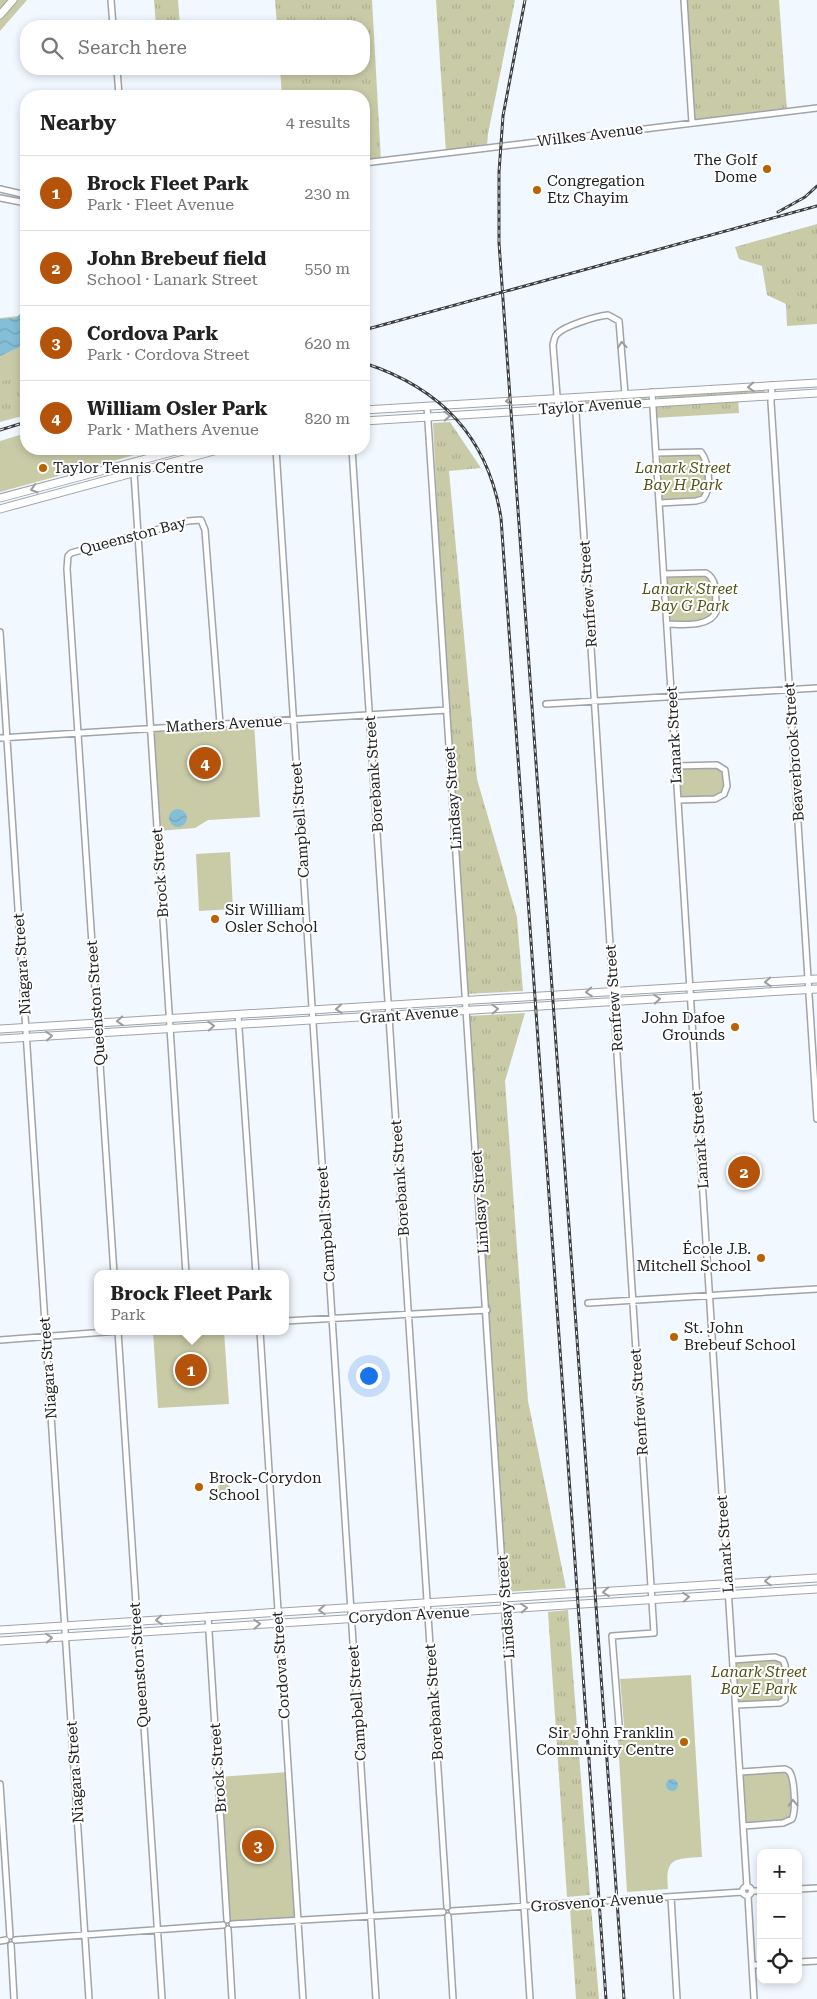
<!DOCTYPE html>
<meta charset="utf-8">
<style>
body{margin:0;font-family:"Roboto Serif",serif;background:#f2f2f2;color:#222}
.controls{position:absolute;right:15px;bottom:15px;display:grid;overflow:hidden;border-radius:10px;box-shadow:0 2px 8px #0003}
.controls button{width:45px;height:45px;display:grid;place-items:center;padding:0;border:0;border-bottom:1px solid #e0e0e0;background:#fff;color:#222;font:25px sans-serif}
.you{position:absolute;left:368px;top:1375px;width:18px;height:18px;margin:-12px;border:4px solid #fff;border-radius:50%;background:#1a73e8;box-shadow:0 0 0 8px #1a73e833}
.badge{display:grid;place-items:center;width:32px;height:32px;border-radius:50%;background:#b45309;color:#fff;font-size:16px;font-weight:700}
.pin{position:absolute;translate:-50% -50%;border:2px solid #fff;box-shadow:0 1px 5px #0006}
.popup{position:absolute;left:94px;top:1270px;width:195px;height:65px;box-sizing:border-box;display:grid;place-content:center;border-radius:10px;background:#fff;filter:drop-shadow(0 1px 4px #0005);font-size:16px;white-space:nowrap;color:#767676}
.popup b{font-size:19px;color:#222}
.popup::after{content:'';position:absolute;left:50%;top:100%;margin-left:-10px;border:10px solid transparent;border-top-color:#fff}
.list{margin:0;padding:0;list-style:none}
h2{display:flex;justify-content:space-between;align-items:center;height:65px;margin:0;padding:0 20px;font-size:21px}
h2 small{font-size:16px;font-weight:400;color:#767676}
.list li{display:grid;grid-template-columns:32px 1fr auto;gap:15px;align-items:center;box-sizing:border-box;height:75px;padding:0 20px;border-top:1px solid #e0e0e0}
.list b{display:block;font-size:19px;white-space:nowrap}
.list p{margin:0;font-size:16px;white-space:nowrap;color:#767676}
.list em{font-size:16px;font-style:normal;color:#767676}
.icon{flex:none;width:28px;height:28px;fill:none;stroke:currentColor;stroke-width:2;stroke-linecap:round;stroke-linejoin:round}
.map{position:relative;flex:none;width:817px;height:1999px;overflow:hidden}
.search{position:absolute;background:#fff;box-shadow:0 2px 8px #0003;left:20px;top:20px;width:350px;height:55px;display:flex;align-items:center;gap:12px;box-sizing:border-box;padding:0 18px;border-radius:20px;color:#767676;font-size:19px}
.panel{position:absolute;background:#fff;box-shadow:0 2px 8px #0003;left:20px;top:90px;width:350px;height:365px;border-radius:20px}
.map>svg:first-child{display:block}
</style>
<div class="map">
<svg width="817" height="1999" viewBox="0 0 817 1999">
<defs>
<pattern id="grass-tufts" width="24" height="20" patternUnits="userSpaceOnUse" patternTransform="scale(1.25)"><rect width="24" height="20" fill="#c9cba7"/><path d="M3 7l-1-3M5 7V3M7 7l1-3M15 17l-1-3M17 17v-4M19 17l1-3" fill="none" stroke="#acae90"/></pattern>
<pattern id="water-waves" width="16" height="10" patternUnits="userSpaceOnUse" patternTransform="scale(1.25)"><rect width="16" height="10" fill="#85bed7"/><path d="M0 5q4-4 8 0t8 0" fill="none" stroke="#73a3b8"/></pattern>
</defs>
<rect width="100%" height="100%" fill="#f2f8ff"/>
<path fill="url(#grass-tufts)" d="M0,0H27L0,31Z
M154,0H178L180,26H156Z
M275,0H372L381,161L364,163V96H282L280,69H364V26H277Z
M436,0H515L488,134L487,148L446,153Z
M684,0H779L787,111L692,123Z
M817,224V324L787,326L786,304L767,295L762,266L739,259L735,247Z
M26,344V415L0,422V356Z
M766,389L764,393L659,399L657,397V396Z
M648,396L647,400L582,404L580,402L581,400Z
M738,397L739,413L654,418L653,402Z
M450,422L481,468L449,471L477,779L517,917L523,991L466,994L447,710L433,423Z
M525,1013L505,1081L528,1401L566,1588L505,1592L468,1016Z
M568,1610L590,1895L567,1897L548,1612Z
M591,1906L599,1999H576L570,1908Z"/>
<path fill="#c9cba7" d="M26,307V374L0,382V318L18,316Z
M26,433V449H156L0,492V441Z
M695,453C697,455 700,455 701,457C707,465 707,494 698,498C690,502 676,500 666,500L662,498L660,459L663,455Z
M700,572L713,578L716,612L710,620L667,624L664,574Z
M254,722L260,817L208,820L195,828L158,831L150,727Z
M717,765L725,770L727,786L722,796L678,800L676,766Z
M230,852L233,909L199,911L196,854Z
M153,1331H224L229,1404L158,1408Z
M222,1482H225L231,1488V1491L226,1496L220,1498L215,1494V1490Z
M775,1657L783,1660L786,1695L780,1703L736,1705L733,1660Z
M691,1675L702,1857C674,1859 665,1857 668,1889L627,1892L618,1740L625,1737L620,1679Z
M785,1769L792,1778V1819L743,1826L740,1772Z
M288,1772L298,1921L228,1924L218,1777Z"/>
<path fill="url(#water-waves)" d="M26,308V344L0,356V319L16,318Z
M169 818a9 9 0 1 1 18 0a9 9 0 1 1-18 0Z
M666 1785a6 6 0 1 1 12 0a6 6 0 1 1-12 0Z"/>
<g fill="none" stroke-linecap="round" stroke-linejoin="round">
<defs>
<path id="minor" d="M111,0L113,26
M684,0L692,123
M117,69L119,96
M364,163L817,108
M0,189L26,195
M0,198L26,203
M772,385L771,402L817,1119
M652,392L747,1887
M575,397L654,1633L612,1636L620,1737
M427,406L530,1999
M558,408L553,345C554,341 554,337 557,334C564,326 597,316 608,315L619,321L625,394
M276,449L376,1999
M352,449L447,1907
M656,453L701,452C709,463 712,488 703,499L696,501L660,503
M134,473L186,1274
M664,574L706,573C719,580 715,599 716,612C709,628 681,624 667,624
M0,632L89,1999
M546,704L817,688
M0,738L447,710
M676,766L717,765L725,770L727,786L724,794L715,799L678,800
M238,1014L256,1274
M114,1274L67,569L68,556L71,553L188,521L201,520L205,530L220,724
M588,1303L817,1289
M285,1321L487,1310
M118,1331L162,1999
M260,1331L303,1999
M0,1340L119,1331
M208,1616L227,1920
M733,1660L775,1657L783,1660L785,1665V1700L780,1703L736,1705
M740,1772L785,1769L789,1771C795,1779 796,1811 792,1819L783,1823L743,1826
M0,1784L10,1936
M742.5 1891a4.5 4.5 0 1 1 9 0a4.5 4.5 0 1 1-9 0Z
M798,1889L817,1888
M752,1891H761
M748,1896L754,1999
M671,1897L677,1999
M452,1911L743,1892
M448,1916L453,1999
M232,1924L443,1912
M228,1929L232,1999
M15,1940L223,1925
M0,1941L6,1940
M11,1945L14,1999
M798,1962L817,1961
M752,1965H761"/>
<path id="secondary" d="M0,15L13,0
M364,410L817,383
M364,421L817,393
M0,498L183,449
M0,509L221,449
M0,1029L817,979
M0,1039L817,989
M0,1630L817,1578
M0,1641L817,1589"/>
</defs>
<use href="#minor" stroke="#9fa4ab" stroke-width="8"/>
<use href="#secondary" stroke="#9fa4ab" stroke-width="9"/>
<use href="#minor" stroke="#fff" stroke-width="5"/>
<use href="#secondary" stroke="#fff" stroke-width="7"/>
<defs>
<path id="rail" d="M525,0L503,116L499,172V243L624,1999
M778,212L805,197L817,186
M364,330L817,206
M364,363C441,388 488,437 501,518L606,1999
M0,430L26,422"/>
</defs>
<use href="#rail" stroke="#3c3f42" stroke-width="3"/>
<use href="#rail" stroke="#fff" stroke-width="1" stroke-dasharray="4" stroke-linecap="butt"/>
</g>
<defs><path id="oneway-chevron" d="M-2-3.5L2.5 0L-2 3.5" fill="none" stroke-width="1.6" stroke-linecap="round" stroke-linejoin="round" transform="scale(1.25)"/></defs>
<g stroke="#9b9c9d">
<use href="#oneway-chevron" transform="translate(622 345) rotate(-94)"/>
<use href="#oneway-chevron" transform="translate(751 387) rotate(177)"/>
<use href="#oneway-chevron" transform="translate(509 401) rotate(176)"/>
<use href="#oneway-chevron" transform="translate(447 416) rotate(-3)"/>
<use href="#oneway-chevron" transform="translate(34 489) rotate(164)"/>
<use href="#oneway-chevron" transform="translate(768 982) rotate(177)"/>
<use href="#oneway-chevron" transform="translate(589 992) rotate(176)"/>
<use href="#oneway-chevron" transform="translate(657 999) rotate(-4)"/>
<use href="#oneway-chevron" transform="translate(339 1009) rotate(176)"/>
<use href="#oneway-chevron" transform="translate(495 1009) rotate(-3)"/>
<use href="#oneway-chevron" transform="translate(120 1021) rotate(176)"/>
<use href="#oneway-chevron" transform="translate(211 1026) rotate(-3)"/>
<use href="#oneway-chevron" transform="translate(49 1036) rotate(-4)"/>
<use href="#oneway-chevron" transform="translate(768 1581) rotate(177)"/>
<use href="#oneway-chevron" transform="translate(606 1592) rotate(176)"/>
<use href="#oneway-chevron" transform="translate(686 1597) rotate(-4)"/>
<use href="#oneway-chevron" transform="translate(524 1608) rotate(-4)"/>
<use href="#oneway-chevron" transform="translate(322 1610) rotate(177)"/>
<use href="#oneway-chevron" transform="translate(159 1620) rotate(176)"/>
<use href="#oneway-chevron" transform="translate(257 1624) rotate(-3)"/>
<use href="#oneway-chevron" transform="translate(49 1638) rotate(-4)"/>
<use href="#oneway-chevron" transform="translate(793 1803) rotate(-92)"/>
</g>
<g fill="#bb6200" stroke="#fff" stroke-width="2">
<circle cx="767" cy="169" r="5"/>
<circle cx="537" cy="190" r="5"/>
<circle cx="43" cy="468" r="5"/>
<circle cx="215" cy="919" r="5"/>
<circle cx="735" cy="1027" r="5"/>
<circle cx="761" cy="1258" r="5"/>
<circle cx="674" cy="1337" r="5"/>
<circle cx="199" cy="1487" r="5"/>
<circle cx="684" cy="1742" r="5"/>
</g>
<g text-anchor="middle" stroke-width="4" stroke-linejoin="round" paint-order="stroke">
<g font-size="15" fill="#202225" stroke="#fff">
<text transform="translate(590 135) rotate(-7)" y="5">Wilkes Avenue</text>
<text transform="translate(590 406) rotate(-4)" y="5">Taylor Avenue</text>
<text transform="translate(133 536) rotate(-15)" y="5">Queenston Bay</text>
<text transform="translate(588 594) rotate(-94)" y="5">Renfrew Street</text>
<text transform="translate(224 724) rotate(-3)" y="5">Mathers Avenue</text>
<text transform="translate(674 735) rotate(-93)" y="5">Lanark Street</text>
<text transform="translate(794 752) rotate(-94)" y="5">Beaverbrook Street</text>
<text transform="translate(374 774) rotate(-94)" y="5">Borebank Street</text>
<text transform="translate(453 798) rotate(-94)" y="5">Lindsay Street</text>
<text transform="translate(300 820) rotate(-94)" y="5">Campbell Street</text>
<text transform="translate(160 873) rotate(-94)" y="5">Brock Street</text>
<text transform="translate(22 964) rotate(-94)" y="5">Niagara Street</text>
<text transform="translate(614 998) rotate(-94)" y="5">Renfrew Street</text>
<text transform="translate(96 1003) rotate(-94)" y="5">Queenston Street</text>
<text transform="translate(409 1015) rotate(-4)" y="5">Grant Avenue</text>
<text transform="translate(700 1140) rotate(-94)" y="5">Lanark Street</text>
<text transform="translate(400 1178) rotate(-94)" y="5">Borebank Street</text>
<text transform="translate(480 1202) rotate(-94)" y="5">Lindsay Street</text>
<text transform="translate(326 1224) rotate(-94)" y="5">Campbell Street</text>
<text transform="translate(48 1368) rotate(-94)" y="5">Niagara Street</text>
<text transform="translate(639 1402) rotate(-94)" y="5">Renfrew Street</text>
<text transform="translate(725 1544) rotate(-94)" y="5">Lanark Street</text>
<text transform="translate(506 1607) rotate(-94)" y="5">Lindsay Street</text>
<text transform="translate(409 1615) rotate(-3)" y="5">Corydon Avenue</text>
<text transform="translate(139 1665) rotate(-94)" y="5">Queenston Street</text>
<text transform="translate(281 1665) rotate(-94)" y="5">Cordova Street</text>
<text transform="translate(434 1702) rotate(-94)" y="5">Borebank Street</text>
<text transform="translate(357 1703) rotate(-94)" y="5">Campbell Street</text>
<text transform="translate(218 1768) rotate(-94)" y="5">Brock Street</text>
<text transform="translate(75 1772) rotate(-94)" y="5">Niagara Street</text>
<text transform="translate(597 1902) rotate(-4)" y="5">Grosvenor Avenue</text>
</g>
<g font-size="15" fill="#202225" stroke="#fff" text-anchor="start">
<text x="757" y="165" text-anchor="end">The Golf<tspan x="757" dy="17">Dome</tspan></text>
<text x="547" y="186">Congregation<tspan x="547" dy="17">Etz Chayim</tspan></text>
<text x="53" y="473">Taylor Tennis Centre</text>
<text x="225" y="915">Sir William<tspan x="225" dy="17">Osler School</tspan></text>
<text x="725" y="1023" text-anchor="end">John Dafoe<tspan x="725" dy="17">Grounds</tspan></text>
<text x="751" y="1254" text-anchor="end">École J.B.<tspan x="751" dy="17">Mitchell School</tspan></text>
<text x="684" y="1333">St. John<tspan x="684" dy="17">Brebeuf School</tspan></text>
<text x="209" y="1483">Brock-Corydon<tspan x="209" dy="17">School</tspan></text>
<text x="674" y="1738" text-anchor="end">Sir John Franklin<tspan x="674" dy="17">Community Centre</tspan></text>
</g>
<g font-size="15" font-style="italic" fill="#515217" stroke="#fff">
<text x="683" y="473">Lanark Street<tspan x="683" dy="17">Bay H Park</tspan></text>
<text x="690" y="594">Lanark Street<tspan x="690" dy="17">Bay G Park</tspan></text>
<text x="759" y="1677">Lanark Street<tspan x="759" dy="17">Bay E Park</tspan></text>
</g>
</g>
</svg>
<div class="controls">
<button>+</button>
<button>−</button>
<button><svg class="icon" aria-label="locate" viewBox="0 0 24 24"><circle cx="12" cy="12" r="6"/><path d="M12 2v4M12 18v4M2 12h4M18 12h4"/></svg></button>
</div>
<div class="you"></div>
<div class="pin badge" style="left:191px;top:1370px">1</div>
<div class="popup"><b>Brock Fleet Park</b>Park</div>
<div class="pin badge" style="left:744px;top:1172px">2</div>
<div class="pin badge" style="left:258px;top:1846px">3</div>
<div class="pin badge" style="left:205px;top:763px">4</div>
<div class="search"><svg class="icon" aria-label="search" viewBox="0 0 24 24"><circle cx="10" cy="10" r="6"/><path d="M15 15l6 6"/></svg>Search here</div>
<section class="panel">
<h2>Nearby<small>4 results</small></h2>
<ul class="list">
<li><span class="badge">1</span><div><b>Brock Fleet Park</b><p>Park · Fleet Avenue</p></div><em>230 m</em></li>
<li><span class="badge">2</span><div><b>John Brebeuf field</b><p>School · Lanark Street</p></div><em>550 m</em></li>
<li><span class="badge">3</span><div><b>Cordova Park</b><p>Park · Cordova Street</p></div><em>620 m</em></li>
<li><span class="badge">4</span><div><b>William Osler Park</b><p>Park · Mathers Avenue</p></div><em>820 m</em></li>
</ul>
</section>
</div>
